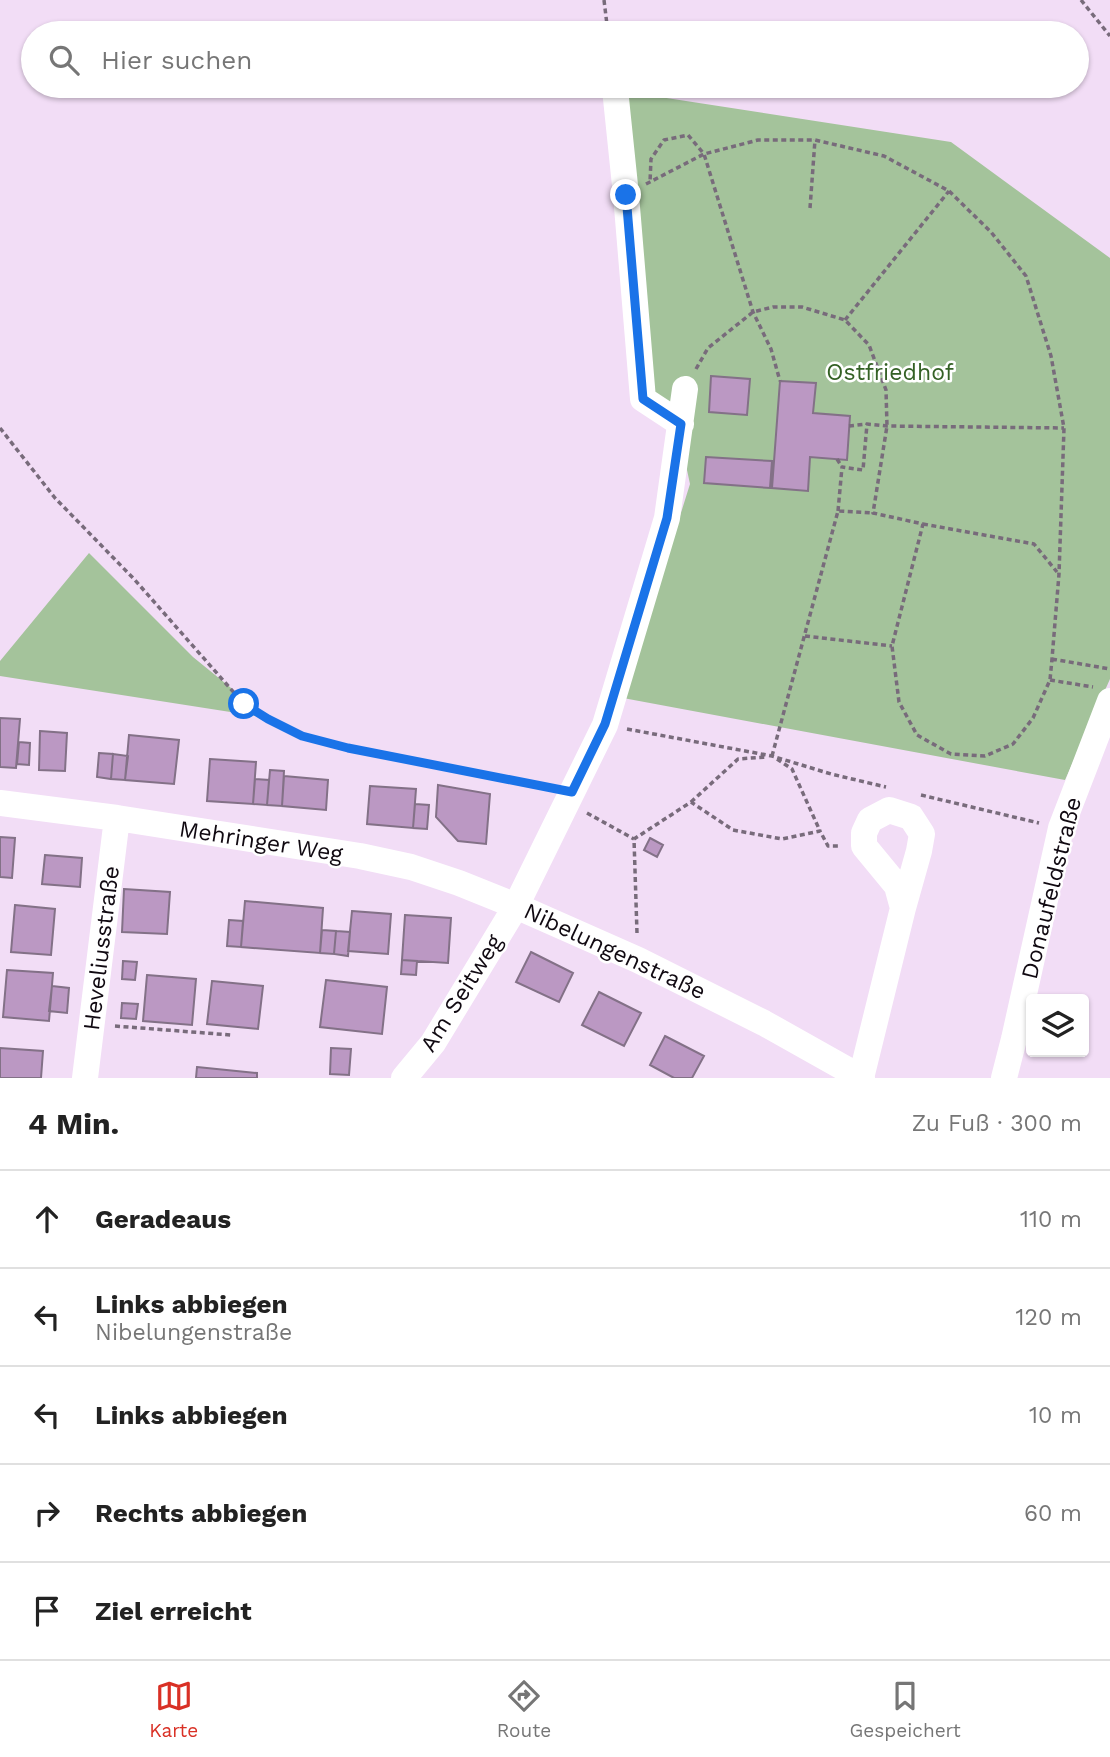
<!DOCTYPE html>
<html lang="de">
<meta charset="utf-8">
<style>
body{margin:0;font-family:"Work Sans",sans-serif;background:#f6f6f6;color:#222}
.controls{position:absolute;right:21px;bottom:21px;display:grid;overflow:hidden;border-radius:7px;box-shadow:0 2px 5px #0004}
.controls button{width:63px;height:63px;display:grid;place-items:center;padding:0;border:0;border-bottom:2px solid #e0e0e0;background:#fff;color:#222;font:35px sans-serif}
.stop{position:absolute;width:21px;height:21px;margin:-16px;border:5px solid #1a73e8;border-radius:50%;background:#fff}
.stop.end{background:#1a73e8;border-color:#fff;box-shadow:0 2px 7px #0008}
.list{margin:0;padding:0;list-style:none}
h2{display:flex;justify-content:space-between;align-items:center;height:91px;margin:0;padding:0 28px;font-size:30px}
h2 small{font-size:23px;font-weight:400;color:#767676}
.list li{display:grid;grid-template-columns:46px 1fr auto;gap:21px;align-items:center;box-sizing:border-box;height:98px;padding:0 28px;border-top:2px solid #e0e0e0}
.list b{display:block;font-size:26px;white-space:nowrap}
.list p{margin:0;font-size:23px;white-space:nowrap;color:#767676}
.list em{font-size:23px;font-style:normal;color:#767676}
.icon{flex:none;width:38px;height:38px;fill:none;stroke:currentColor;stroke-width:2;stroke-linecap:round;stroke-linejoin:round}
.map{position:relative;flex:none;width:1110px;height:1078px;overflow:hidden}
.search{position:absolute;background:#fff;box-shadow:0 2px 5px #0004;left:21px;right:21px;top:21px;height:77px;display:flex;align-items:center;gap:18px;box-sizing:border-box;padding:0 24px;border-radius:38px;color:#767676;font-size:26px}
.sheet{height:581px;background:#fff}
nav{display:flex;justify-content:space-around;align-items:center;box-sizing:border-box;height:98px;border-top:2px solid #e0e0e0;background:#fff;font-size:19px;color:#767676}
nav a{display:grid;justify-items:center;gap:4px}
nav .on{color:#d93025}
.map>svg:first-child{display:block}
</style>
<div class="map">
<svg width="1110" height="1078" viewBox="0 0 1110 1078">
<rect width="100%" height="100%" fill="#f2ddf6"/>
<path fill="#a4c39b" d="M621,91L951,142L1110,258V679L1065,780L623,698L690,484L675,414L636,374Z
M89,553L193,657L268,718L0,676V661Z"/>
<path fill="#bb98c3" stroke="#837187" stroke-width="2" d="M711,376L750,379L747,415L709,412Z
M780,381L816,383L813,413L850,416L847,460L810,457L808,491L772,488Z
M706,457L772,461L770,488L704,483Z
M0,718L20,719L16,768L0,767Z
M40,731L67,733L65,771L39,770Z
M129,735L179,740L174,784L125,780Z
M19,742L30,743L29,765L17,764Z
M99,753L113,754L111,779L97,777Z
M113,754L128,756L125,780L111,779Z
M210,759L256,762L253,804L207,801Z
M270,770L284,771L282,806L267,805Z
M284,776L328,780L326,810L282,806Z
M255,779L269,780L267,805L253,804Z
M438,785L490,794L486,844L458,841L436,817Z
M370,786L416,789L413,828L367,824Z
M415,804L429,805L427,829L413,828Z
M0,837L15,838L12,878L0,877Z
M650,838L663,845L657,857L644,850Z
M45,855L82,858L80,887L42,884Z
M124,889L170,892L167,934L122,932Z
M245,901L323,908L320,953L241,947Z
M15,905L55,909L51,955L11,952Z
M352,911L391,914L388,954L348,951Z
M405,915L451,918L448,963L402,960Z
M229,920L243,921L241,947L227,946Z
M322,930L336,931L334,954L320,953Z
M336,931L350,932L348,956L334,954Z
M531,952L573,973L559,1002L516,982Z
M402,960L417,961L416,975L401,974Z
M123,961L137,962L135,980L122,979Z
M7,970L53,973L49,1021L3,1017Z
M147,975L196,979L192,1025L143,1021Z
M326,980L387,987L382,1034L320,1027Z
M212,981L263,986L258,1029L207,1024Z
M52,986L69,988L67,1013L49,1011Z
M599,992L641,1013L624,1046L582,1025Z
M122,1003L138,1004L136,1019L121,1018Z
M665,1036L704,1056L692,1078H674L650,1065Z
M0,1048L43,1051L41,1078H0Z
M331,1048L351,1049L349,1075L330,1074Z
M197,1067L257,1073V1078H196Z"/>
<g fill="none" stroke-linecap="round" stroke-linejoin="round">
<path stroke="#786b7b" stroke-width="3.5" stroke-dasharray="5 3.5" stroke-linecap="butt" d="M604,0L608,33
M1081,0L1110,36
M646,184L704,154L688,135L664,140L651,159L650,182
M810,208L815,140
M845,320L949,191
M696,369L708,348L753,312L773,307H802L845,320L869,345L886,390L887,426L873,513L923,524L892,646L899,702L917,735L951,754L985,756L1013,744L1033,718L1050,680L1052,659L1059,574L1064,428L1051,356L1026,276L991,232L949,191L884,156L815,140H758L704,154L753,312L771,349L780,381
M849,426L867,424
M0,428L55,498L134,579L244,704L268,719L302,736L348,748L549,787
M837,459L842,467
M838,511L842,467L863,470L867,424L887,426L1064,428
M923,524L1034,544L1057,572
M805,636L892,646
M1052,659L1110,669
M1050,680L1093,687
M627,729L772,756L831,774L886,787
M772,756L838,511L872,513
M777,759L792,769L820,831
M921,795L1039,823
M691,802L738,759L767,757
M587,813L634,839
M637,933L634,839L691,802L733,830L782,839L820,831L828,846H841
M115,1026L231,1035"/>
<path stroke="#fff" stroke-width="26" d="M615,89L626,195L643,399L681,424
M685,389L667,518L605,725L516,906L638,960L764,1023L862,1078
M0,803L117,818L360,856L411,867L459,883L516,906L433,1043L404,1078
M85,1078L117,818
M861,1078L903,908L919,851L922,834L911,817L889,810L870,820L864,833V846L897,886L903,908
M1004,1078L1014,1039L1061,828L1110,701"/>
</g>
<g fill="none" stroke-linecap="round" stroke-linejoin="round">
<path stroke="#1a73e8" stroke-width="9" d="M244,704L268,719L302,736L348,748L572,792L605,724L667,518L681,424L643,399L626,195"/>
</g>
<g text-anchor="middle" stroke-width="5" stroke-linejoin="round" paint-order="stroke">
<g font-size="23" fill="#346125" stroke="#fff">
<text x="890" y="380">Ostfriedhof</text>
</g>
<g font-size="23" fill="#100911" stroke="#fff">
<text transform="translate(261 841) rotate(9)" y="8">Mehringer Weg</text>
<text transform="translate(1051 888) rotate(-76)" y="8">Donaufeldstraße</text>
<text transform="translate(101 948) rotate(-83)" y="8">Heveliusstraße</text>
<text transform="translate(615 951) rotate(25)" y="8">Nibelungenstraße</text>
<text transform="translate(461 993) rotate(-58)" y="8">Am Seitweg</text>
</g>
</g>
</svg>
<div class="controls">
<button><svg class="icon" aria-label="layers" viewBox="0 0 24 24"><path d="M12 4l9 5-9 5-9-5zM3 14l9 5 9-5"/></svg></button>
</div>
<div class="stop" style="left:244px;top:704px"></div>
<div class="stop end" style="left:626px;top:195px"></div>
<div class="search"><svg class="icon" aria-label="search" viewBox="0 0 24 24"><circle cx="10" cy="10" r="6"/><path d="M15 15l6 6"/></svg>Hier suchen</div>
</div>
<section class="sheet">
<h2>4 Min.<small>Zu Fuß · 300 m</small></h2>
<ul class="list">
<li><svg class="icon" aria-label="ahead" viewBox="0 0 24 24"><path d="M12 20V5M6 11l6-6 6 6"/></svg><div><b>Geradeaus</b></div><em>110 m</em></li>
<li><svg class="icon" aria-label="left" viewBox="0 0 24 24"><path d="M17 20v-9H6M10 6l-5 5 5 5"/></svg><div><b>Links abbiegen</b><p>Nibelungenstraße</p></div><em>120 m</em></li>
<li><svg class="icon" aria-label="left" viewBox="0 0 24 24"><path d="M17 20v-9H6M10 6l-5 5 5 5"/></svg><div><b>Links abbiegen</b></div><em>10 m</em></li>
<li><svg class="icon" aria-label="right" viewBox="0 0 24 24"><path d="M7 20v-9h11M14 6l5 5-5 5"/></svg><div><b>Rechts abbiegen</b></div><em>60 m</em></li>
<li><svg class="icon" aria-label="arrive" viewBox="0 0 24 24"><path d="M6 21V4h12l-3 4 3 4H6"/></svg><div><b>Ziel erreicht</b></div></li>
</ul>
</section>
<nav>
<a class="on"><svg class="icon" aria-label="map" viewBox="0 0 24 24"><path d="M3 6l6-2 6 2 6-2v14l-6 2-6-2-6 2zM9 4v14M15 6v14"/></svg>Karte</a>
<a><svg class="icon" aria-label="directions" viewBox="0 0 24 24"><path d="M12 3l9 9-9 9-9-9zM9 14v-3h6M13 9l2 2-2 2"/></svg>Route</a>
<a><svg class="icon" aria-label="saved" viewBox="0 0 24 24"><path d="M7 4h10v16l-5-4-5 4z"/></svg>Gespeichert</a>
</nav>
